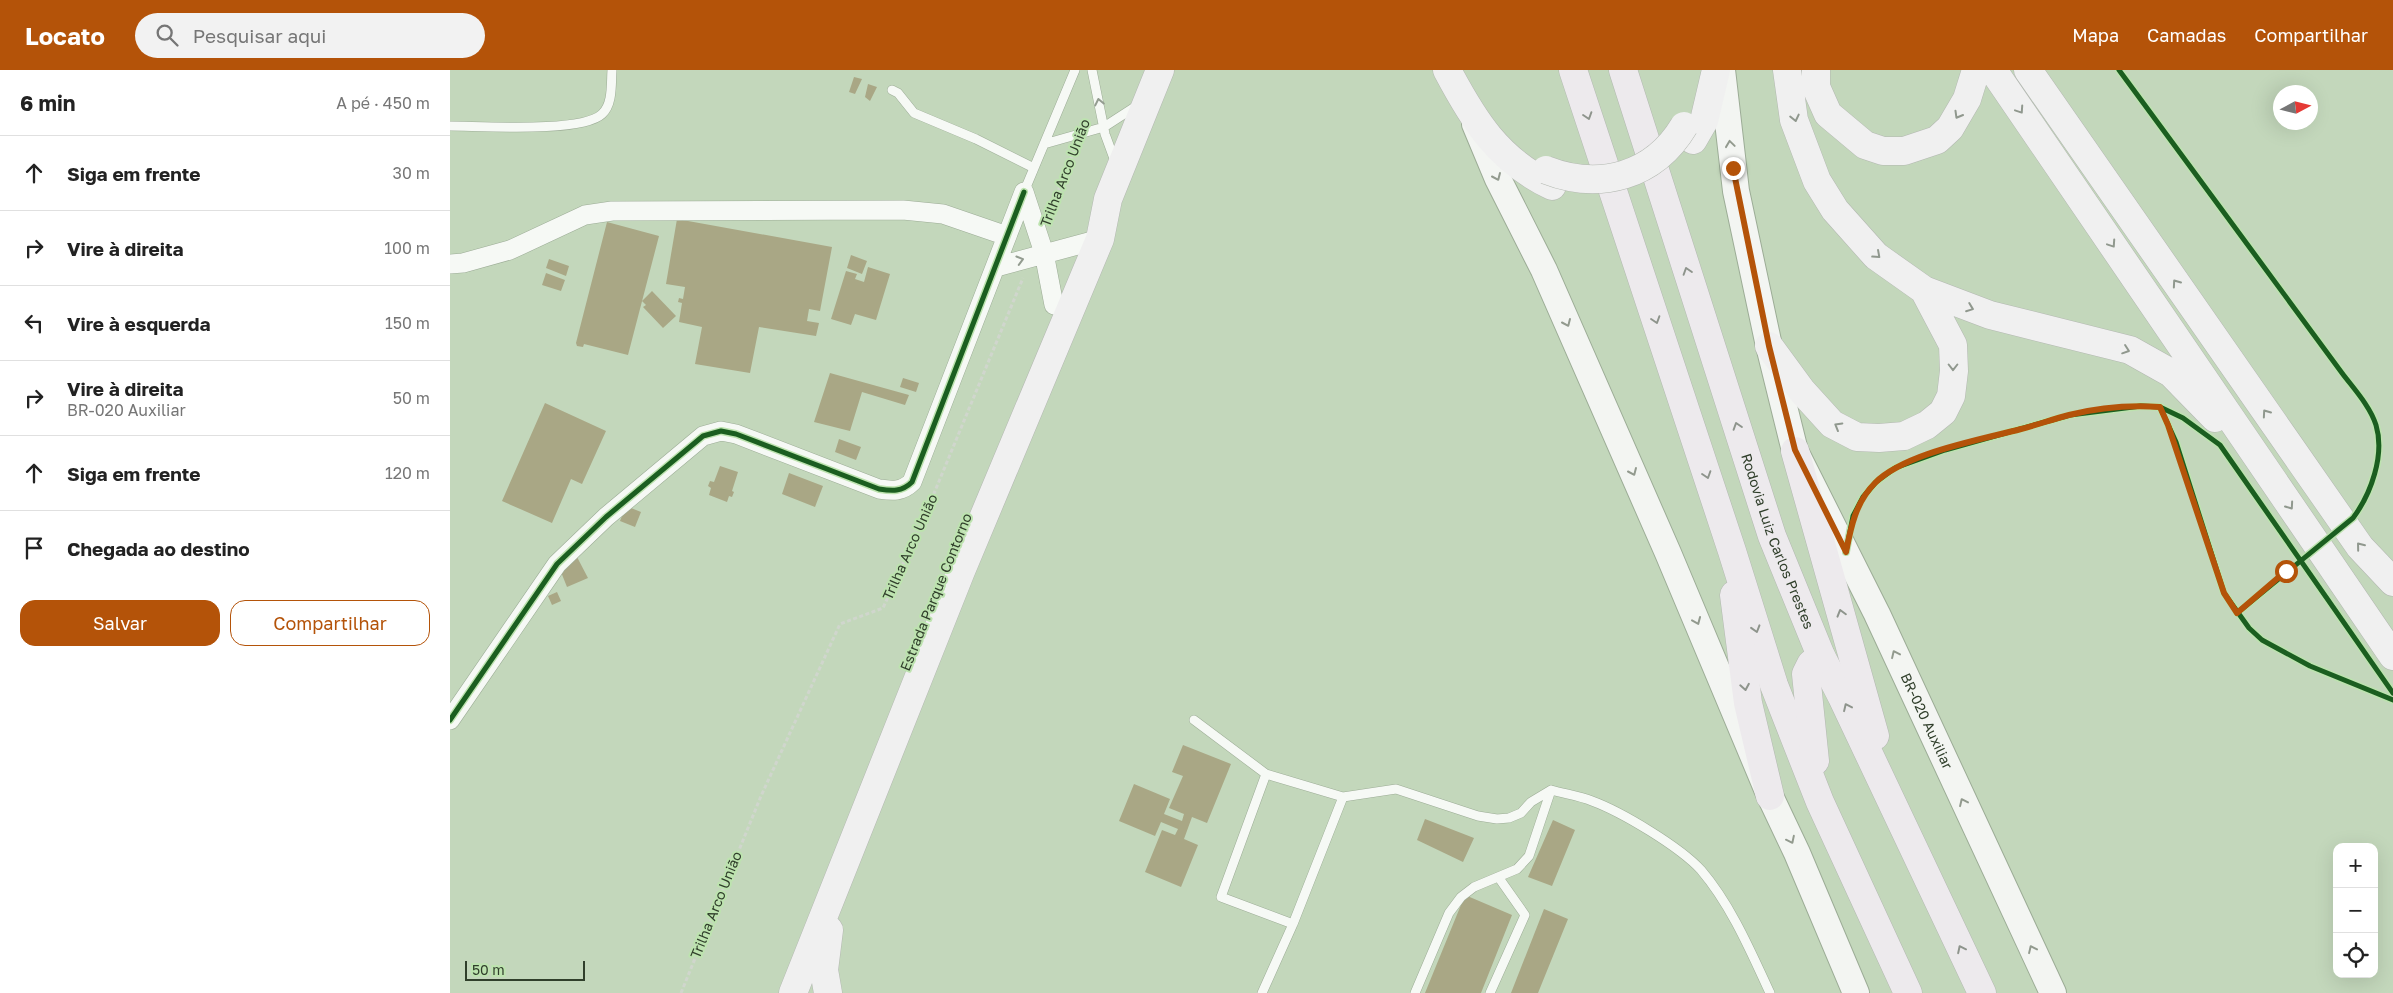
<!DOCTYPE html>
<html lang="pt">
<meta charset="utf-8">
<style>
body{margin:0;font-family:"Golos Text",sans-serif;background:#f2f2f2;color:#222}
.controls{position:absolute;right:15px;bottom:15px;display:grid;overflow:hidden;border-radius:10px;box-shadow:0 5px 20px #0002}
.controls button{width:45px;height:45px;display:grid;place-items:center;padding:0;border:0;border-bottom:1px solid #e0e0e0;background:#fff;color:#222;font:25px sans-serif}
.compass{position:absolute;left:1823px;top:15px;width:45px;height:45px;border-radius:50%;background:#fff;box-shadow:0 5px 20px #0002;rotate:83deg}
.scale{position:absolute;left:15px;bottom:12px;width:120px;box-sizing:border-box;padding-left:5px;border:2px solid #303f2b;border-top:0;font-size:14px;line-height:18px;white-space:nowrap;color:#303f2b;-webkit-text-stroke:4px #bde3af;paint-order:stroke}
.stop{position:absolute;width:15px;height:15px;margin:-11px;border:4px solid #b45309;border-radius:50%;background:#fff}
.stop.end{background:#b45309;border-color:#fff;box-shadow:0 1px 5px #0008}
.list{margin:0;padding:0;list-style:none}
h2{display:flex;justify-content:space-between;align-items:center;height:65px;margin:0;padding:0 20px;font-size:21px}
h2 small{font-size:16px;font-weight:400;color:#767676}
.list li{display:grid;grid-template-columns:32px 1fr auto;gap:15px;align-items:center;box-sizing:border-box;height:75px;padding:0 20px;border-top:1px solid #e0e0e0}
.list b{display:block;font-size:19px;white-space:nowrap}
.list p{margin:0;font-size:16px;white-space:nowrap;color:#767676}
.list em{font-size:16px;font-style:normal;color:#767676}
.actions{display:flex;gap:10px;padding:15px 20px}
.actions a{flex:1;padding:11px 0;border:1px solid #b45309;border-radius:15px;text-align:center;font-size:18px;color:#b45309}
.actions .main{background:#b45309;color:#fff}
.icon{flex:none;width:28px;height:28px;fill:none;stroke:currentColor;stroke-width:2;stroke-linecap:round;stroke-linejoin:round}
.map{position:relative;flex:none;width:1943px;height:923px;overflow:hidden}
header{display:flex;align-items:center;gap:30px;box-sizing:border-box;height:70px;padding:0 25px;background:#b45309;color:#fff}
header strong{font-size:24px}
nav{display:flex;gap:28px;margin-inline-start:auto;font-size:18px}
.search{width:350px;height:45px;background:#f2f2f2;display:flex;align-items:center;gap:12px;box-sizing:border-box;padding:0 18px;border-radius:28px;color:#767676;font-size:19px}
main{display:flex}
aside{flex:1;background:#fff}
.map>svg:first-child{display:block}
</style>
<header>
<strong>Locato</strong>
<div class="search"><svg class="icon" aria-label="search" viewBox="0 0 24 24"><circle cx="10" cy="10" r="6"/><path d="M15 15l6 6"/></svg>Pesquisar aqui</div>
<nav><a>Mapa</a><a>Camadas</a><a>Compartilhar</a></nav>
</header>
<main>
<aside>
<h2>6 min<small>A pé · 450 m</small></h2>
<ul class="list">
<li><svg class="icon" aria-label="ahead" viewBox="0 0 24 24"><path d="M12 20V5M6 11l6-6 6 6"/></svg><div><b>Siga em frente</b></div><em>30 m</em></li>
<li><svg class="icon" aria-label="right" viewBox="0 0 24 24"><path d="M7 20v-9h11M14 6l5 5-5 5"/></svg><div><b>Vire à direita</b></div><em>100 m</em></li>
<li><svg class="icon" aria-label="left" viewBox="0 0 24 24"><path d="M17 20v-9H6M10 6l-5 5 5 5"/></svg><div><b>Vire à esquerda</b></div><em>150 m</em></li>
<li><svg class="icon" aria-label="right" viewBox="0 0 24 24"><path d="M7 20v-9h11M14 6l5 5-5 5"/></svg><div><b>Vire à direita</b><p>BR-020 Auxiliar</p></div><em>50 m</em></li>
<li><svg class="icon" aria-label="ahead" viewBox="0 0 24 24"><path d="M12 20V5M6 11l6-6 6 6"/></svg><div><b>Siga em frente</b></div><em>120 m</em></li>
<li><svg class="icon" aria-label="arrive" viewBox="0 0 24 24"><path d="M6 21V4h12l-3 4 3 4H6"/></svg><div><b>Chegada ao destino</b></div></li>
</ul>
<div class="actions"><a class="main">Salvar</a><a>Compartilhar</a></div>
</aside>
<div class="map">
<svg width="1943" height="923" viewBox="0 0 1943 923">
<rect width="100%" height="100%" fill="#c3d7bb"/>
<path fill="#a9a785" d="M404,7L412,9L405,24L399,22Z
M418,14L427,17L420,31L415,27Z
M227,149L382,177L370,241L359,239L357,251L369,253L366,266L309,257L300,303L245,294L252,257L229,252L232,233L228,232L229,228L233,229L235,217L216,214Z
M157,152L209,166L178,285L134,274L133,277L127,276L126,273Z
M401,185L417,191L412,204L397,198Z
M99,189L119,196L116,206L96,198Z
M418,197L440,204L426,250L405,244L401,255L381,249L396,201L407,204L405,209L414,212Z
M96,203L115,210L111,221L92,215Z
M202,221L226,246L213,258L193,237L196,235L192,231Z
M380,303L459,325L455,335L412,322L400,361L364,352Z
M453,308L469,313L466,322L450,317Z
M95,333L156,361L132,414L121,409L102,453L52,431Z
M389,369L411,377L406,390L385,382Z
M270,396L288,402L282,421L284,422L282,427L279,426L277,432L259,425L261,418L258,416L260,411L264,412Z
M339,403L373,416L365,437L332,424Z
M176,436L191,442L185,457L170,451Z
M127,487L138,508L117,517L109,497Z
M107,522L111,531L102,535L98,526Z
M733,675L781,694L757,753L742,747L734,769L748,775L731,817L695,802L712,760L725,765L728,759L711,752L705,766L669,751L684,714L720,729L714,744L732,751L734,744L719,738L733,706L722,702Z
M975,749L1024,768L1013,792L967,770Z
M1103,750L1125,760L1102,816L1078,807Z
M1015,825L1062,845L1031,923H975Z
M1094,839L1118,849L1088,923H1061Z"/>
<g fill="none" stroke-linecap="round" stroke-linejoin="round">
<defs>
<path id="lane" d="M642,0L655,64L666,94
M442,20L448,23L464,43L526,69L584,98
M0,56C31,56 132,63 152,44C163,34 161,14 162,0
M594,74L654,57L688,35
M574,122L625,0
M744,650L816,704L893,727L946,719L1028,746L1047,749L1059,748L1071,743L1081,732L1101,720C1115,724 1129,726 1142,731C1172,742 1230,777 1251,800C1281,835 1301,882 1320,923
M816,704L771,827L843,854
M812,923L843,854L893,727
M965,923L999,843L1011,827L1024,817L1067,799L1079,786L1101,720
M1040,923L1075,845L1049,808"/>
<path id="street" d="M574,122L594,183L604,235
M0,194L13,193L60,180L135,145L162,141L453,140L493,144L557,166
M546,197L650,169
M0,650L107,494L156,447L253,366L271,361L286,364L429,419C442,421 452,422 462,412L574,122"/>
<g id="secondary">
<path id="s1" d="M1272,0L1286,121L1319,276L1345,381L1427,544L1603,923"/>
<path d="M1025,54L1048,109L1094,200L1218,483L1320,726L1347,783L1406,923"/>
</g>
<path id="primary" d="M997,0C1024,51 1048,90 1102,116
M1337,0L1344,50L1367,111L1385,140L1426,186L1474,220L1540,245L1680,280L1721,303L1765,348
M1366,0V17L1378,44L1415,75L1433,81H1454L1487,70L1500,58L1517,29L1526,0
M1543,0L1943,586
M1578,0L1910,477L1943,512
M1243,70L1254,51L1266,0
M1319,276L1352,321L1382,354L1407,367L1429,368L1454,366L1477,355L1493,342L1501,326L1504,301L1503,275L1474,220
M343,923L511,501L650,169L658,129L710,0
M378,923L374,900L379,860"/>
<g id="highway">
<path d="M1123,0L1282,481L1324,615L1370,732L1458,923"/>
<path id="s2" d="M1173,0L1322,466L1371,586L1392,627L1532,923"/>
<path d="M1345,381L1425,666"/>
<path d="M1284,525L1298,633L1320,726"/>
<path d="M1365,691L1356,604L1361,594L1371,586"/>
</g>
</defs>
<use href="#lane" stroke="#9cac96" stroke-width="10"/>
<use href="#street" stroke="#9cac96" stroke-width="20"/>
<use href="#secondary" stroke="#9cac96" stroke-width="28"/>
<use href="#primary" stroke="#b3b8b1" stroke-width="29"/>
<use href="#highway" stroke="#b3b8b1" stroke-width="29"/>
<path stroke="#d0d6cd" stroke-width="3" stroke-dasharray="4 2.5" stroke-linecap="butt" d="M599,144L625,78
M231,923L311,726L390,554L433,538L473,450L573,208"/>
<use href="#lane" stroke="#f6f9f5" stroke-width="9"/>
<use href="#street" stroke="#f6f9f5" stroke-width="19"/>
<use href="#secondary" stroke="#f3f5f2" stroke-width="26"/>
<use href="#primary" stroke="#f0f0f0" stroke-width="28"/>
<use href="#highway" stroke="#edeaed" stroke-width="28"/>
<defs>
<path id="primary-bridge" d="M1096,100C1150,121 1204,106 1234,56"/>
</defs>
<use href="#primary-bridge" stroke="#b3b8b1" stroke-width="29" stroke-linecap="butt"/>
<use href="#primary-bridge" stroke="#f0f0f0" stroke-width="28"/>
<defs>
<path id="cycleway" d="M1669,0L1892,303C1904,319 1920,336 1926,355C1935,385 1921,424 1903,448L1787,543
M1710,337L1726,372L1774,523L1799,558L1812,570L1860,596L1943,630
M1396,482L1403,446L1413,427L1426,412L1445,398L1495,380L1620,345L1691,336L1710,337L1733,348L1770,375L1943,623
M0,650L107,494L156,447L253,366L271,361L286,364L429,419C442,421 452,422 462,412L574,122"/>
</defs>
<use href="#cycleway" stroke="#bde3af" stroke-width="8"/>
<use href="#cycleway" stroke="#1b5e20" stroke-width="5"/>
</g>
<defs><path id="oneway-chevron" d="M-2-3.5L2.5 0L-2 3.5" fill="none" stroke-width="1.6" stroke-linecap="round" stroke-linejoin="round" transform="scale(1.25)"/></defs>
<g stroke="#939c90">
<use href="#oneway-chevron" transform="translate(649 32) rotate(-102)"/>
<use href="#oneway-chevron" transform="translate(570 190) rotate(-16)"/>
</g>
<g stroke="#90988e">
<use href="#oneway-chevron" transform="translate(1570 40) rotate(56)"/>
<use href="#oneway-chevron" transform="translate(1508 45) rotate(120)"/>
<use href="#oneway-chevron" transform="translate(1345 48) rotate(77)"/>
<use href="#oneway-chevron" transform="translate(1662 174) rotate(56)"/>
<use href="#oneway-chevron" transform="translate(1427 185) rotate(42)"/>
<use href="#oneway-chevron" transform="translate(1726 213) rotate(-125)"/>
<use href="#oneway-chevron" transform="translate(1520 238) rotate(21)"/>
<use href="#oneway-chevron" transform="translate(1676 280) rotate(19)"/>
<use href="#oneway-chevron" transform="translate(1503 297) rotate(90)"/>
<use href="#oneway-chevron" transform="translate(1816 343) rotate(-125)"/>
<use href="#oneway-chevron" transform="translate(1388 356) rotate(-150)"/>
<use href="#oneway-chevron" transform="translate(1840 436) rotate(55)"/>
<use href="#oneway-chevron" transform="translate(1910 476) rotate(-129)"/>
</g>
<g stroke="#8e948c">
<use href="#oneway-chevron" transform="translate(1138 46) rotate(72)"/>
<use href="#oneway-chevron" transform="translate(1237 201) rotate(-108)"/>
<use href="#oneway-chevron" transform="translate(1206 250) rotate(72)"/>
<use href="#oneway-chevron" transform="translate(1287 356) rotate(-108)"/>
<use href="#oneway-chevron" transform="translate(1257 405) rotate(72)"/>
<use href="#oneway-chevron" transform="translate(1391 543) rotate(-106)"/>
<use href="#oneway-chevron" transform="translate(1306 559) rotate(73)"/>
<use href="#oneway-chevron" transform="translate(1295 617) rotate(80)"/>
<use href="#oneway-chevron" transform="translate(1397 637) rotate(-115)"/>
<use href="#oneway-chevron" transform="translate(1511 879) rotate(-116)"/>
</g>
<g stroke="#929a8e">
<use href="#oneway-chevron" transform="translate(1280 74) rotate(-98)"/>
<use href="#oneway-chevron" transform="translate(1047 107) rotate(66)"/>
<use href="#oneway-chevron" transform="translate(1117 253) rotate(66)"/>
<use href="#oneway-chevron" transform="translate(1183 402) rotate(66)"/>
<use href="#oneway-chevron" transform="translate(1247 551) rotate(67)"/>
<use href="#oneway-chevron" transform="translate(1445 584) rotate(-115)"/>
<use href="#oneway-chevron" transform="translate(1513 732) rotate(-115)"/>
<use href="#oneway-chevron" transform="translate(1341 770) rotate(64)"/>
<use href="#oneway-chevron" transform="translate(1582 879) rotate(-115)"/>
</g>
<g fill="none" stroke-linecap="round" stroke-linejoin="round">
<path stroke="#b45309" stroke-width="6" d="M1283,98L1319,276L1345,380L1396,482C1401,456 1406,432 1425,413C1455,383 1530,370 1571,359C1587,355 1603,349 1619,345C1647,338 1681,335 1710,337L1718,355L1774,523L1787,543L1836,501"/>
</g>
<g text-anchor="middle" stroke-width="4" stroke-linejoin="round" paint-order="stroke">
<g font-size="14" fill="#303f2b" stroke="#bde3af">
<text transform="translate(615 103) rotate(-69)" y="5">Trilha Arco União</text>
<text dy="5" stroke="none"><textPath href="#s2" startOffset="496">Rodovia Luiz Carlos Prestes</textPath></text>
<text transform="translate(460 477) rotate(-66)" y="5">Trilha Arco União</text>
<text transform="translate(486 522) rotate(-68)" y="5">Estrada Parque Contorno</text>
<text dy="5" stroke="none"><textPath href="#s1" startOffset="689">BR-020 Auxiliar</textPath></text>
<text transform="translate(266 835) rotate(-68)" y="5">Trilha Arco União</text>
</g>
</g>
</svg>
<div class="controls">
<button>+</button>
<button>−</button>
<button><svg class="icon" aria-label="locate" viewBox="0 0 24 24"><circle cx="12" cy="12" r="6"/><path d="M12 2v4M12 18v4M2 12h4M18 12h4"/></svg></button>
</div>
<svg class="compass" viewBox="-18 -18 36 36"><path d="M0-13l5 13h-10z" fill="#e53935"/><path d="M0 13l5-13h-10z" fill="#767676"/></svg>
<div class="scale">50 m</div>
<div class="stop" style="left:1836px;top:501px"></div>
<div class="stop end" style="left:1283px;top:98px"></div>
</div>
</main>
